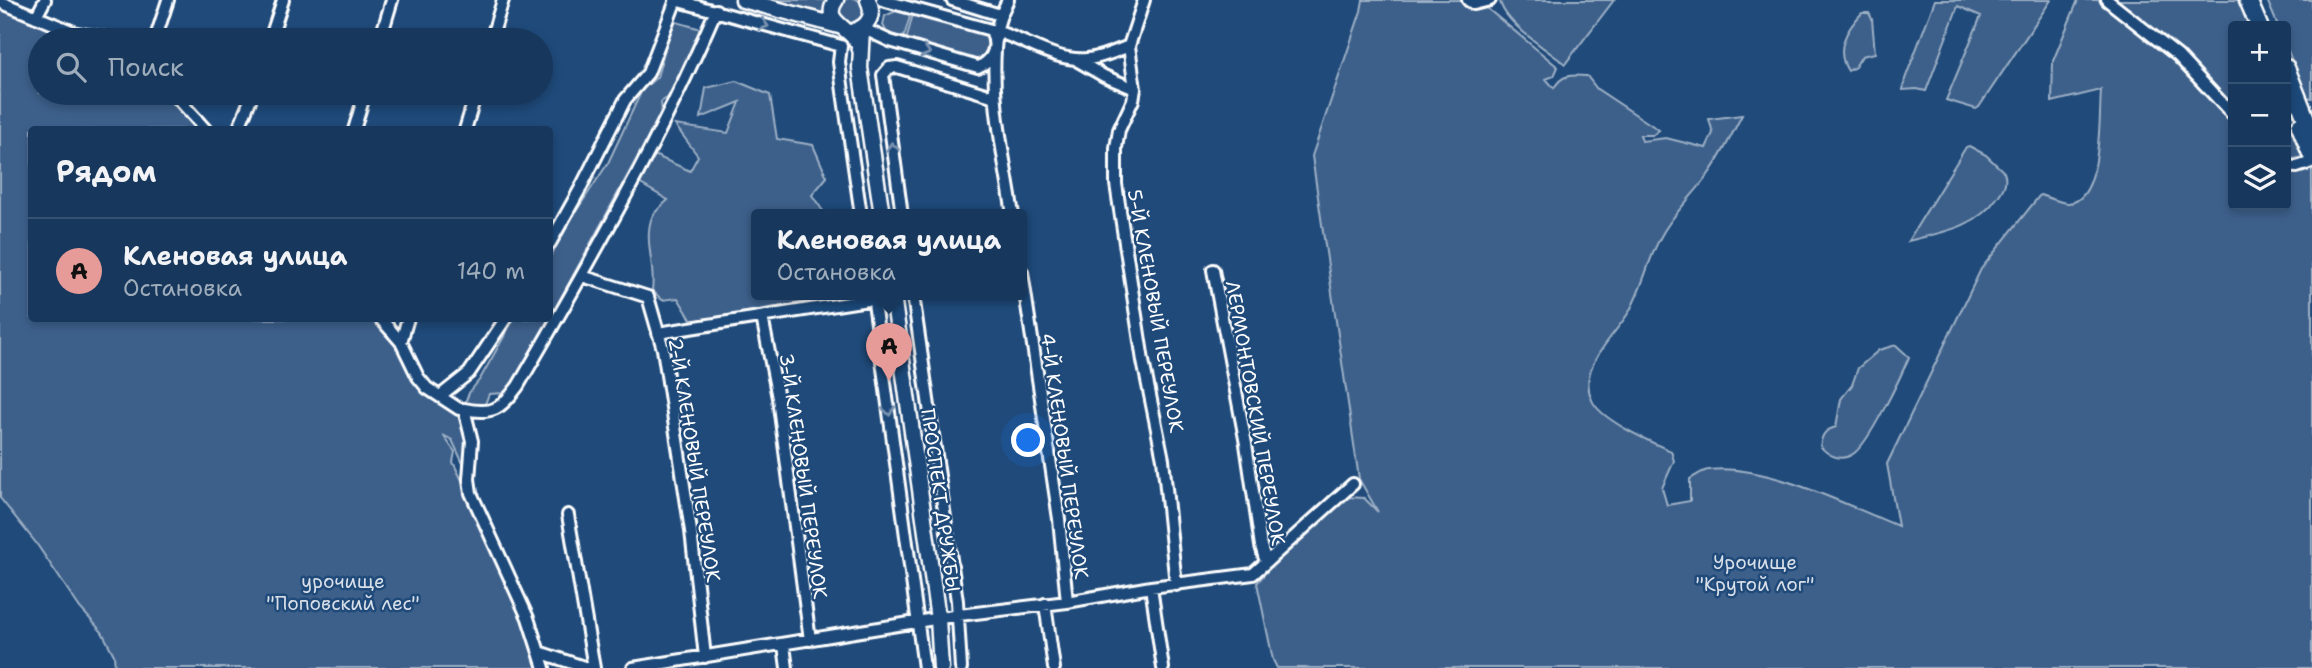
<!DOCTYPE html>
<html lang="ru">
<meta charset="utf-8">
<style>
body{margin:0;font-family:"Shantell Sans",sans-serif;background:#244365;color:#f1f3f6}
.controls{position:absolute;right:21px;top:21px;display:grid;overflow:hidden;border-radius:7px;box-shadow:0 4px 10px #0003}
.controls button{width:63px;height:63px;display:grid;place-items:center;padding:0;border:0;border-bottom:2px solid #365272;background:#17385c;color:#f1f3f6;font:35px sans-serif}
.you{position:absolute;left:1029px;top:441px;width:24px;height:24px;margin:-18px;border:5px solid #fff;border-radius:50%;background:#1a73e8;box-shadow:0 0 0 10px #1a73e833}
.badge{display:grid;place-items:center;width:46px;height:46px;border-radius:50%;background:#e69b98;color:#111;font-size:23px;font-weight:700}
.pin{position:absolute;translate:-50% -58px;filter:drop-shadow(0 2px 4px #0008)}
.pin::after{content:'';position:absolute;top:37px;width:24px;height:21px;background:inherit;clip-path:polygon(0 0,100% 0,50% 100%)}
.popup{position:absolute;left:751px;top:209px;width:276px;height:91px;box-sizing:border-box;display:grid;place-content:center;border-radius:7px;background:#17385c;filter:drop-shadow(0 2px 5px #0005);font-size:23px;white-space:nowrap;color:#9eacbb}
.popup b{font-size:26px;color:#f1f3f6}
.popup::after{content:'';position:absolute;left:50%;top:100%;margin-left:-14px;border:14px solid transparent;border-top-color:#17385c}
.list{margin:0;padding:0;list-style:none}
h2{display:flex;justify-content:space-between;align-items:center;height:91px;margin:0;padding:0 28px;font-size:30px}
h2 small{font-size:23px;font-weight:400;color:#9eacbb}
.list li{display:grid;grid-template-columns:46px 1fr auto;gap:21px;align-items:center;box-sizing:border-box;height:105px;padding:0 28px;border-top:2px solid #365272}
.list b{display:block;font-size:26px;white-space:nowrap}
.list p{margin:0;font-size:23px;white-space:nowrap;color:#9eacbb}
.list em{font-size:23px;font-style:normal;color:#9eacbb}
.icon{flex:none;width:38px;height:38px;fill:none;stroke:currentColor;stroke-width:2;stroke-linecap:round;stroke-linejoin:round}
.map{position:relative;flex:none;width:2312px;height:668px;overflow:hidden}
.search{position:absolute;background:#17385c;box-shadow:0 4px 10px #0003;left:28px;top:28px;width:525px;height:77px;display:flex;align-items:center;gap:18px;box-sizing:border-box;padding:0 24px;border-radius:38px;color:#9eacbb;font-size:26px}
.panel{position:absolute;background:#17385c;box-shadow:0 4px 10px #0003;left:28px;top:126px;width:525px;height:196px;border-radius:7px}
.map>svg:first-child{display:block}
</style>
<div class="map">
<svg width="2312" height="668" viewBox="0 0 2312 668">
<rect width="100%" height="100%" fill="#1f4a7a"/>
<filter id="ink" filterUnits="userSpaceOnUse"><feTurbulence type="fractalNoise" baseFrequency=".0143" numOctaves="2"/><feDisplacementMap in="SourceGraphic" scale="14" xChannelSelector="R" yChannelSelector="G"/><feConvolveMatrix kernelMatrix="1 2 1 2 8 2 1 2 1" color-interpolation-filters="sRGB"/></filter>
<g filter="url(#ink)">
<path fill="#3c618b" stroke="#9eb0c5" stroke-width="2" d="M838 11a13 13 0 1 1 26 0a13 13 0 1 1-26 0Z
M761,0H830L828,19Z
M1363,0H1463L1483,5L1558,67L1554,76L1546,79L1554,88C1562,74 1571,75 1587,76L1597,89L1659,130L1653,135H1640L1642,141L1666,138L1706,148L1713,133L1709,119L1742,115C1731,136 1722,156 1708,175C1696,192 1680,207 1668,225C1649,252 1645,284 1629,312C1613,338 1577,367 1592,400C1600,420 1651,442 1671,451L1674,461L1662,488L1667,505L1690,501V479C1696,476 1703,470 1709,470C1765,463 1846,505 1898,526L1887,464L1981,269L2040,195C2048,197 2058,202 2067,203C2103,204 2099,114 2101,90L2052,102L2053,61L2078,0H2098L2189,73L2233,120V205H2286V171L2294,173L2312,168V668H1277L1273,660L1257,583L1277,559L1347,497L1364,498L1378,512L1359,479L1312,156L1361,11Z
M1503,0H1614L1565,64C1547,50 1504,23 1500,1Z
M1935,0H2051L1979,107L1976,109L1946,100L1981,16L1958,6L1926,91L1917,89L1903,90L1905,79Z
M2115,0H2250L2261,26H2233V109L2197,66Z
M2267,0H2312V98L2307,97L2286,46V26H2278Z
M0,7L82,40H40V93H182L212,129L32,130V318L374,319L398,343L417,381L461,412L469,393L480,379L514,319L549,318L511,388L504,393L489,394L483,409H473L467,472L452,440L443,435L455,452L453,462L475,507L543,668H115L114,655L102,632L80,608L36,543L0,498Z
M898,10L911,13L903,40L887,33L883,25L885,16Z
M1862,13H1869L1872,19L1875,53L1862,56L1855,67L1848,71C1834,49 1847,29 1862,13Z
M913,14L987,33L990,50L985,60L977,61L906,41Z
M673,21L701,29L670,96L661,102L662,112L550,318V257L575,213L608,163L642,90L657,77Z
M736,81L770,95L777,139L813,145L827,177L812,195L823,211L833,215H756V295H848L692,321L678,298L662,300L652,290C656,266 643,240 652,217C655,211 663,205 668,200L639,183L652,154L690,171L698,156L675,125L728,133L740,102L701,118L706,88Z
M2286,90L2309,144L2306,156L2286,161Z
M1969,146L1986,155L2004,172C2008,182 2003,190 1997,198C1976,228 1942,232 1908,241L1966,147Z
M1896,345L1909,357C1901,376 1869,444 1853,454C1841,462 1828,456 1820,446C1822,434 1825,430 1836,427L1841,399L1852,385L1858,368L1879,350Z"/>
<g fill="none" stroke-linecap="round" stroke-linejoin="round">
<defs>
<path id="minor" d="M675,0L841,46L839,62L843,92L861,215
M952,0L1000,15
M1008,0C1003,10 998,19 997,31C988,91 1004,155 1013,215
M1144,0L1129,46L1135,89L1133,100L1119,130L1116,148V184L1143,361L1163,459L1176,585
M1468,0L1474,4L1490,0
M2107,0L2178,56L2233,115
M0,2L76,33L117,40
M36,17L45,0
M862,28L890,41L978,67C994,60 998,46 991,30L882,0
M992,30C1023,38 1054,62 1087,59C1101,58 1116,51 1129,46
M155,40L168,0
M270,40L283,0
M380,40L392,0
M491,40L503,0
M1078,61L1104,76L1135,89
M173,93L206,130
M238,130L253,93
M354,130L365,93
M465,130L476,93
M2286,166L2297,167L2312,162
M902,215L883,75L889,68L897,67L995,97
M550,243L579,191L625,100L648,73L676,0
M1213,270L1246,444L1261,546L1266,562
M1022,272L1059,519L1067,602
M582,276L648,297L663,349L691,531L705,657
M873,295L924,668
M913,295L957,601L961,668
M762,317L778,398L810,640
M380,318L401,342L418,377L427,388L459,409H464L472,441L469,479L471,493L528,618L544,668
M658,333L893,296
M401,342L408,318
M440,396L469,373L506,318
M464,409C493,415 501,409 518,386C590,263 660,140 716,10
M568,515L594,668
M1151,587L1163,668
M1045,604L1054,668
M784,645L787,668
M539,652L587,668
M633,668L959,615L1067,602L1151,587L1253,574L1353,484"/>
<path id="major" d="M743,0L839,26
M836,0C819,24 857,28 860,50
M862,28L860,68L882,215
M854,31C869,26 875,14 868,0
M893,295L938,619L941,668"/>
<path id="highway" d="M2248,0L2259,26
M2286,68L2312,134
M2300,126L2312,156"/>
</defs>
<use href="#minor" stroke="#fff" stroke-width="16"/>
<use href="#major" stroke="#fff" stroke-width="19"/>
<use href="#highway" stroke="#fff" stroke-width="21"/>
<use href="#minor" stroke="#1f4a7a" stroke-width="10"/>
<use href="#major" stroke="#1f4a7a" stroke-width="14"/>
<use href="#highway" stroke="#1f4a7a" stroke-width="16"/>
</g>
<defs><path id="oneway-chevron" d="M-2-3.5L2.5 0L-2 3.5" fill="none" stroke-width="1.6" stroke-linecap="round" stroke-linejoin="round" transform="scale(1.75)"/></defs>
<g stroke="#7992af">
<use href="#oneway-chevron" transform="translate(764 25) rotate(16)"/>
<use href="#oneway-chevron" transform="translate(926 52) rotate(17)"/>
<use href="#oneway-chevron" transform="translate(892 147) rotate(-98)"/>
<use href="#oneway-chevron" transform="translate(889 411) rotate(82)"/>
</g>
</g>
<g text-anchor="middle" stroke-width="5" stroke-linejoin="round" paint-order="stroke">
<g font-size="19" fill="#fff" stroke="#1f4a7a">
<text transform="translate(1156 311) rotate(80)" y="7">5-Й КЛЕНОВЫЙ ПЕРЕУЛОК</text>
<text transform="translate(1256 413) rotate(80)" y="7">ЛЕРМОНТОВСКИЙ ПЕРЕУЛОК</text>
<text transform="translate(1065 456) rotate(82)" y="7">4-Й КЛЕНОВЫЙ ПЕРЕУЛОК</text>
<text transform="translate(695 460) rotate(81)" y="7">2-Й КЛЕНОВЫЙ ПЕРЕУЛОК</text>
<text transform="translate(804 476) rotate(82)" y="7">3-Й КЛЕНОВЫЙ ПЕРЕУЛОК</text>
<text transform="translate(941 500) rotate(82)" y="7">ПРОСПЕКТ ДРУЖБЫ</text>
</g>
<g font-size="19" fill="#d8dfe8" stroke="#1f4a7a">
<text x="1755" y="569">Урочище<tspan x="1755" dy="22">"Крутой лог"</tspan></text>
<text x="343" y="588">урочище<tspan x="343" dy="22">"Поповский лес"</tspan></text>
</g>
</g>
</svg>
<div class="controls">
<button>+</button>
<button>−</button>
<button><svg class="icon" aria-label="layers" viewBox="0 0 24 24"><path d="M12 4l9 5-9 5-9-5zM3 14l9 5 9-5"/></svg></button>
</div>
<div class="you"></div>
<div class="pin badge" style="left:889px;top:381px">A</div>
<div class="popup"><b>Кленовая улица</b>Остановка</div>
<div class="search"><svg class="icon" aria-label="search" viewBox="0 0 24 24"><circle cx="10" cy="10" r="6"/><path d="M15 15l6 6"/></svg>Поиск</div>
<section class="panel">
<h2>Рядом<small></small></h2>
<ul class="list">
<li><span class="badge">A</span><div><b>Кленовая улица</b><p>Остановка</p></div><em>140 m</em></li>
</ul>
</section>
</div>
